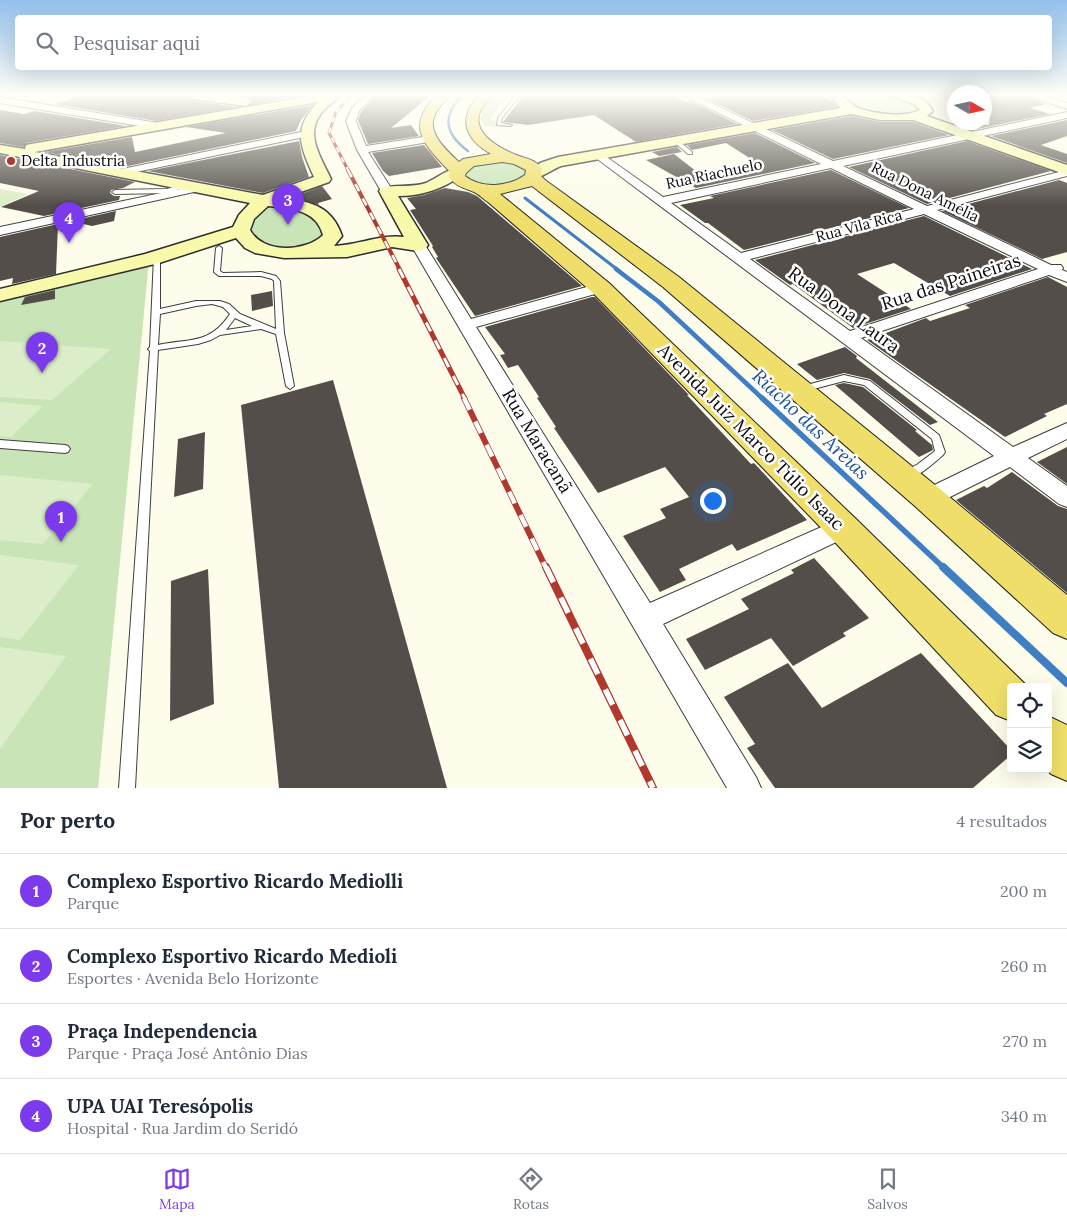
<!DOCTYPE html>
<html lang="pt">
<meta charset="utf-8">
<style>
body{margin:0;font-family:Lora,serif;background:#f6f6f7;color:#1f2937}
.controls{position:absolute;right:15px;bottom:15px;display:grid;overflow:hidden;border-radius:5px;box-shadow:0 5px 20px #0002}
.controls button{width:45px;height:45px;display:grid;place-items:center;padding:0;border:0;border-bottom:1px solid #e0e1e3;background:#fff;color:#1f2937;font:25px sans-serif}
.compass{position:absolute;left:947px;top:85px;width:45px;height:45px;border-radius:50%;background:#fff;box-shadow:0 5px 20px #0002;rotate:99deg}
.you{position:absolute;left:712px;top:500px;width:18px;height:18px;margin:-12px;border:4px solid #fff;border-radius:50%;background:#1a73e8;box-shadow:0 0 0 8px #1a73e833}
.badge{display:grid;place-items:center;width:32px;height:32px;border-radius:50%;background:#7c3aed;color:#fff;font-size:16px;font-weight:700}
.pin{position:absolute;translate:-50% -41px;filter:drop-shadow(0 1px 2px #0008)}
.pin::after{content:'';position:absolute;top:26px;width:18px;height:15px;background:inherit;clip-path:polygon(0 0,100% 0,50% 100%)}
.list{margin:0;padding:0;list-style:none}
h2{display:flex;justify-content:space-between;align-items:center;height:65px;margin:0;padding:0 20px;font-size:21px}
h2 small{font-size:16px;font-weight:400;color:#747a83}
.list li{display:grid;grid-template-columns:32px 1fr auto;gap:15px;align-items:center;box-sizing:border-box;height:75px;padding:0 20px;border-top:1px solid #e0e1e3}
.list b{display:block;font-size:19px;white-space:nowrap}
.list p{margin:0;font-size:16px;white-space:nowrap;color:#747a83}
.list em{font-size:16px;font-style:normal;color:#747a83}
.icon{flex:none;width:28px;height:28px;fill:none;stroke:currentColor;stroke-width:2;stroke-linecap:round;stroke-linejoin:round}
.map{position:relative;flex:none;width:1067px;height:788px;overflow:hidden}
.search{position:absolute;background:#fff;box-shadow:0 5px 20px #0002;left:15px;right:15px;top:15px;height:55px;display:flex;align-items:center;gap:12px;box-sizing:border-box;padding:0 18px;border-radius:5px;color:#747a83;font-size:19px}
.sheet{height:365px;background:#fff}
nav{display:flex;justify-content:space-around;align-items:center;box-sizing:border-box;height:70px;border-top:1px solid #e0e1e3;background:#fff;font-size:14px;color:#747a83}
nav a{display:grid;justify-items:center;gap:2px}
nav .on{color:#7c3aed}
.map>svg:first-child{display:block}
</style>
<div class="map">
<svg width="1067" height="788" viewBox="0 0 1067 788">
<rect width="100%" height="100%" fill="#fefceb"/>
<path fill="#c9e5b8" d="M495,95H508L490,120L496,121L499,125L507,126L506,127L485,126L480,118L485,106Z
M847,95H893L904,98L925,110L903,117L861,112L842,98Z
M495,160L523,165L529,173C525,176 519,183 513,184C501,187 472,187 464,175L469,167Z
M265,205L311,211L328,236L305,249L282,248L259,239L249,228L256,212Z
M149,261L98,788H0V297Z"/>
<path fill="#dcedc9" d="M0,189L28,194L0,207Z
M0,341L111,349L52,400L0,397Z
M0,402L43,406L11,437L0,436Z
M0,475L93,484L43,544L0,540Z
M0,555L79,565L20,640L0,637Z
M0,647L66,656L0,749Z"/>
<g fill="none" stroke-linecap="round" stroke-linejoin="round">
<path stroke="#3f7ec3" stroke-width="2.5" d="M463,95C441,116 445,134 468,151"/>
<path stroke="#3f7ec3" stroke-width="3" d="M525,198L618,270"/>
<path stroke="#3f7ec3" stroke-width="4.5" d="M616,269L659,302L763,399"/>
<path stroke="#3f7ec3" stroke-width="5.5" d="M762,398L944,568"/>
<path stroke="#3f7ec3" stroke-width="8" d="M943,567L1067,683"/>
</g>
<path fill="#534e49" d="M83,95H186L194,101L237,107L156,121L55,104Z
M242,95H303L252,104L253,100Z
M376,95H431L391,128L411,125L419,136L368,144L358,120L361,112Z
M524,95H672L685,102L691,101L737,124L636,142L594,115L528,125L503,122Z
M731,95H822L833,102L837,107L753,121L707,99Z
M984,95H1024L1046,104L1030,108L1050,114L972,130L952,123L989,125L990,112L984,111Z
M313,105L301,120L296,131L123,167L45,152L132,137L135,152L226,133L186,127Z
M0,110L24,114L35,111L126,126L26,143L24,147L0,143Z
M851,116L880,122H913L949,135L833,159L772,130Z
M1067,120V136L1041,145L1067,154V163L991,136Z
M755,133L815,163L696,188L646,160L674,154L701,175L759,164L726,143L692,150L687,145Z
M299,141L302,157L309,177L263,193L148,171Z
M967,141L1051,171L927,204L849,167Z
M424,145L442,167L389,176L383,171L372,153Z
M677,147L682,152L659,156L652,152Z
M0,155L135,182L123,188L111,190L110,193L114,196H120L119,200L44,216L1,207L39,191L0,183Z
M831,170L909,208L744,250L708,223H705L680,205L714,198L710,196Z
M1059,180L1067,183V252L1042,259L942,211Z
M322,186L332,199L318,203L319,205L293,197Z
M445,188L468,192L477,196L582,286L475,316L436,258L438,257L432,247L433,246L410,210L416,209L407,198L424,195Z
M116,211L114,221L92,226L71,221Z
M924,216L1032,269L950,296L894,263L857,274L911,309L853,328L793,284L790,285L755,260Z
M58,224L56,274L12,284L13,278L0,281V237Z
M1048,277L1067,287V404L1044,414L1047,416L1005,437L867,340L926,318L930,321L970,308L965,305Z
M55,290V299L21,305L25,297Z
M272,291L273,306L252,311L251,295Z
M592,297H595L689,395H687L751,464L754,463L807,520L737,551L732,544L679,569L686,580L660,592L623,536L666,518L660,509L689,497L665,467L598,493L554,428L556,427L537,398L539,397L518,365L508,368L500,355L505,354L485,327Z
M845,347L857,356L856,358L938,422L930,425L870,379L844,373L817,380L797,364Z
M333,380L447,788H279L241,405Z
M844,383L863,387L917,430L915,431L932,445L933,450L919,457L835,385Z
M205,432L203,489L174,497L178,439Z
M1067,447V484L1037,462Z
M1012,472L1058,506L1067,509V593L956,500L984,486L987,488Z
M814,558L869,618L843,633L846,636L793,666L771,638L705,670L686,639L749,609L741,599L794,573L791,570Z
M208,569L214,704L170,721L171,581Z
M921,653L1011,750V755L973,788H775L747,748L755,744L724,697L788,663L822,708Z"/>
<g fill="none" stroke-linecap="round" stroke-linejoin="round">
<defs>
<path id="lane" d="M516,95H520L502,118L501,123L512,125L510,126L497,125L498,118Z
M674,140H678L692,152V154H688L674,142Z
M185,183L188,185L187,186L168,193L115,194L112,192L115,190L167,189Z
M219,246L222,248L220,271L223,273L261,272L276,276L280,281L284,333L294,386L290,389L286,386L276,334L261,329L220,335L211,340L198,344L158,350L135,788H119L150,351L148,349L150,347L154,256L157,254L160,256V309L196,301H220L229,304L240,314L276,329L274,281L272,279L261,276H219L214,272L216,248ZM212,304L223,307L230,314C209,345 191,338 158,345L160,314L196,306ZM235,318L252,326L226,330Z
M844,375L870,381L939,435L945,452L943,455C935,462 914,482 902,479L901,476L902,473L918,464L935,451L932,439L864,385L844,381L802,392L798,389L799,387Z
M0,440L65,445L68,446L70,449L68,452L65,453L0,448Z"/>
<path id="street" d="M365,95H374L359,111L356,121L366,146L429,136L434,139L429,142L368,152L393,191L387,195L381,191L357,150L346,121L352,108Z
M683,95H694L833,161L1067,112V118L843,166L927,206L1067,170V176L937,210L1051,265H1061L1063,268L1062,270L1067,272V282L1049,275L861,338L1013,447L1067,423V439L1028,458L1067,486V507L1059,504L1010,467L936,504L928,507L920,504L917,498L920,492L994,456L592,155L597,152L601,153L663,197L821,164ZM831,168L914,209L741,253L671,203ZM924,214L1038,269L850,331L750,259Z
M1026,95H1040L1067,103V109Z
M0,97L158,123L163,126L158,129L0,103Z
M306,131L309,132V136L122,175L116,172L122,169Z
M199,185L205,188L203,190L0,235V227Z
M418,241L425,245L471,319L601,283L606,285L609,288L606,291L476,327L650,603L835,521L843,518L851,521L855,528L851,535L663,624L756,777L761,788H727L411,245Z"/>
<path id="secondary" d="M188,95C202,95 243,92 252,102L246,106L194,99Z
M316,95H340C334,103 325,107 320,115C305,135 322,160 331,179L329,182L284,198C313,202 332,207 342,236L334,246C358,245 381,234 404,237L379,191L381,188C396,184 411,188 426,183C438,178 450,166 462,169L465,172L462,175C443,189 422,196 398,196L428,245L425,249L418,251L392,247L347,257L284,258L255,253L245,248L236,238L159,263L0,301V289L145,254L233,227L239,215L250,203L0,153V145L25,149L26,145L31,144ZM318,102C292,129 300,146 314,177L263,195L35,152ZM268,206C291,209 316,209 323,235C306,252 263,254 250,230L254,219Z
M839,95C846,97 851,105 858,108C875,114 904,118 920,110L914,104L890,95C908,95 924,94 933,111L927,116L1067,165V175L913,120H880L851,114L561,166C550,170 541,180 529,177L527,174L540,163L558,157L840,108L833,99Z"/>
<path id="primary" d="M437,95H450C447,100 442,103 439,108C422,129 444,148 459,162L463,159L491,154C465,139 457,119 479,95H492C487,102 481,107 479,115C474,136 503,150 519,156C528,159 536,160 542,169L541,176L545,180L679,277L940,489L1067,595V639L1053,633L916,507L663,287L532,186L500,194L609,283L855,518L1026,685L1027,687H1011V721L996,715L831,538L593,293L488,202C483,199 479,194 474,192C464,188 455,186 449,177L450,172C425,145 404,127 437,95ZM502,162L514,164L526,170L525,175C508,187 482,189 465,176L466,173L474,166Z
M1048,716L1067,725V781L1051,774L1046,769H1048Z"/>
</defs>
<use href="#lane" stroke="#3e3e3e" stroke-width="2"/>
<use href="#street" stroke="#3e3e3e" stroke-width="2"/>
<use href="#secondary" stroke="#2d2d2d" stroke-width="3"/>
<use href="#primary" stroke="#1c1c1c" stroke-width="2"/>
<use href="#lane" fill="#fff" fill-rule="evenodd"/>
<use href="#street" fill="#fff" fill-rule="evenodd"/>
<use href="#secondary" fill="#f8f9aa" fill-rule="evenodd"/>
<use href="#primary" fill="#efdf6a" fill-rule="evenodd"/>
<defs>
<path id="rail-far4" d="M349,172L329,133L336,112L352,95"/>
<path id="rail-far3" d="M348,170L400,270"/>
<path id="rail-far2" d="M399,269L465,399"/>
<path id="rail-far1" d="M464,398L546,568"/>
<path id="rail" d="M546,567L653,788"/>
</defs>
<use href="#rail-far4" stroke="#b1382e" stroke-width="3"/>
<use href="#rail-far3" stroke="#b1382e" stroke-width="4"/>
<use href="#rail-far2" stroke="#b1382e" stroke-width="5"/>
<use href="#rail-far1" stroke="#b1382e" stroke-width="6"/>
<use href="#rail" stroke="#b1382e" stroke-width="8"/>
<use href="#rail-far4" stroke="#fff" stroke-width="2" stroke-dasharray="5.5" stroke-linecap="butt"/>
<use href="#rail-far3" stroke="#fff" stroke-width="2.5" stroke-dasharray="8" stroke-linecap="butt"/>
<use href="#rail-far2" stroke="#fff" stroke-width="3" stroke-dasharray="10" stroke-linecap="butt"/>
<use href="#rail-far1" stroke="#fff" stroke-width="4.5" stroke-dasharray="13" stroke-linecap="butt"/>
<use href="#rail" stroke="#fff" stroke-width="5.5" stroke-dasharray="17" stroke-linecap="butt"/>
</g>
<linearGradient id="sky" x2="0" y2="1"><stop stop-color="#93c0ec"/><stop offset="0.46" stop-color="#fffef6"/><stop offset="1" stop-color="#fffef6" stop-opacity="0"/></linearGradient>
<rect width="1067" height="206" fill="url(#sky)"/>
<circle fill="#b1382e" stroke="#fff" stroke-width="2" cx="11" cy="161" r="5"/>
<g text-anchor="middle" stroke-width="5" stroke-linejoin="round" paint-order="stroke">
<g font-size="15" fill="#0b0b0b" stroke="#fff" text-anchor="start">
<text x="21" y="166">Delta Industria</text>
</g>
<g font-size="15" fill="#0b0b0b" stroke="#fff">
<text transform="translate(714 174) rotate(-12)" y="5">Rua Riachuelo</text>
<text transform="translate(925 192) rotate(26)" y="5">Rua Dona Amélia</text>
<text transform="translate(859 226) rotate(-15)" y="5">Rua Vila Rica</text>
</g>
<g font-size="18" fill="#0b0b0b" stroke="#fff">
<text transform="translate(951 282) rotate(-18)" y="6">Rua das Paineiras</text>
<text transform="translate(844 310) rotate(36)" y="6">Rua Dona Laura</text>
<text transform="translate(751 437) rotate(45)" y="6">Avenida Juiz Marco Túlio Isaac</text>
<text transform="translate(537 441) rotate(59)" y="6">Rua Maracanã</text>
</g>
<g font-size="19" font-style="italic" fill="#1e5194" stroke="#fff">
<text transform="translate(811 424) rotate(43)" y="7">Riacho das Areias</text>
</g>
</g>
</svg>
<div class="controls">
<button><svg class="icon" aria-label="locate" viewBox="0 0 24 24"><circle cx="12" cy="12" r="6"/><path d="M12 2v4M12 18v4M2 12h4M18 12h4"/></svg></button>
<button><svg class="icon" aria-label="layers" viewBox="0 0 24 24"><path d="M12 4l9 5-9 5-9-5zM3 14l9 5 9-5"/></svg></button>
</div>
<svg class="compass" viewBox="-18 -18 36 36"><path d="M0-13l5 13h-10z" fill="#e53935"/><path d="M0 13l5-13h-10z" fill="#747a83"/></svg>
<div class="you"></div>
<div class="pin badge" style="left:61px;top:542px">1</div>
<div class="pin badge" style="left:42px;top:373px">2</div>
<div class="pin badge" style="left:288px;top:225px">3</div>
<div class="pin badge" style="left:69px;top:243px">4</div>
<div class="search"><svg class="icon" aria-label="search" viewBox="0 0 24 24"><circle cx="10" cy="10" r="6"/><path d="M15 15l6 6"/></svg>Pesquisar aqui</div>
</div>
<section class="sheet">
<h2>Por perto<small>4 resultados</small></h2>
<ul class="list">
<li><span class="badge">1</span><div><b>Complexo Esportivo Ricardo Mediolli</b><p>Parque</p></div><em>200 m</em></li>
<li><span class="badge">2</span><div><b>Complexo Esportivo Ricardo Medioli</b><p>Esportes · Avenida Belo Horizonte</p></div><em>260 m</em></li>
<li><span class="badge">3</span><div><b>Praça Independencia</b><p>Parque · Praça José Antônio Dias</p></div><em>270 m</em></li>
<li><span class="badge">4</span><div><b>UPA UAI Teresópolis</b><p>Hospital · Rua Jardim do Seridó</p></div><em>340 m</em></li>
</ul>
</section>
<nav>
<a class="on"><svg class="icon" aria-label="map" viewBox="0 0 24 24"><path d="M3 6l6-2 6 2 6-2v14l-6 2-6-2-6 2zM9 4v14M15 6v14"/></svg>Mapa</a>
<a><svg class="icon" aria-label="directions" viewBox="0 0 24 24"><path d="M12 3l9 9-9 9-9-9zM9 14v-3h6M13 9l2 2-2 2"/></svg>Rotas</a>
<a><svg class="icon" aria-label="saved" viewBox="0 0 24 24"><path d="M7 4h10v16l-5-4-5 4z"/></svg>Salvos</a>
</nav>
